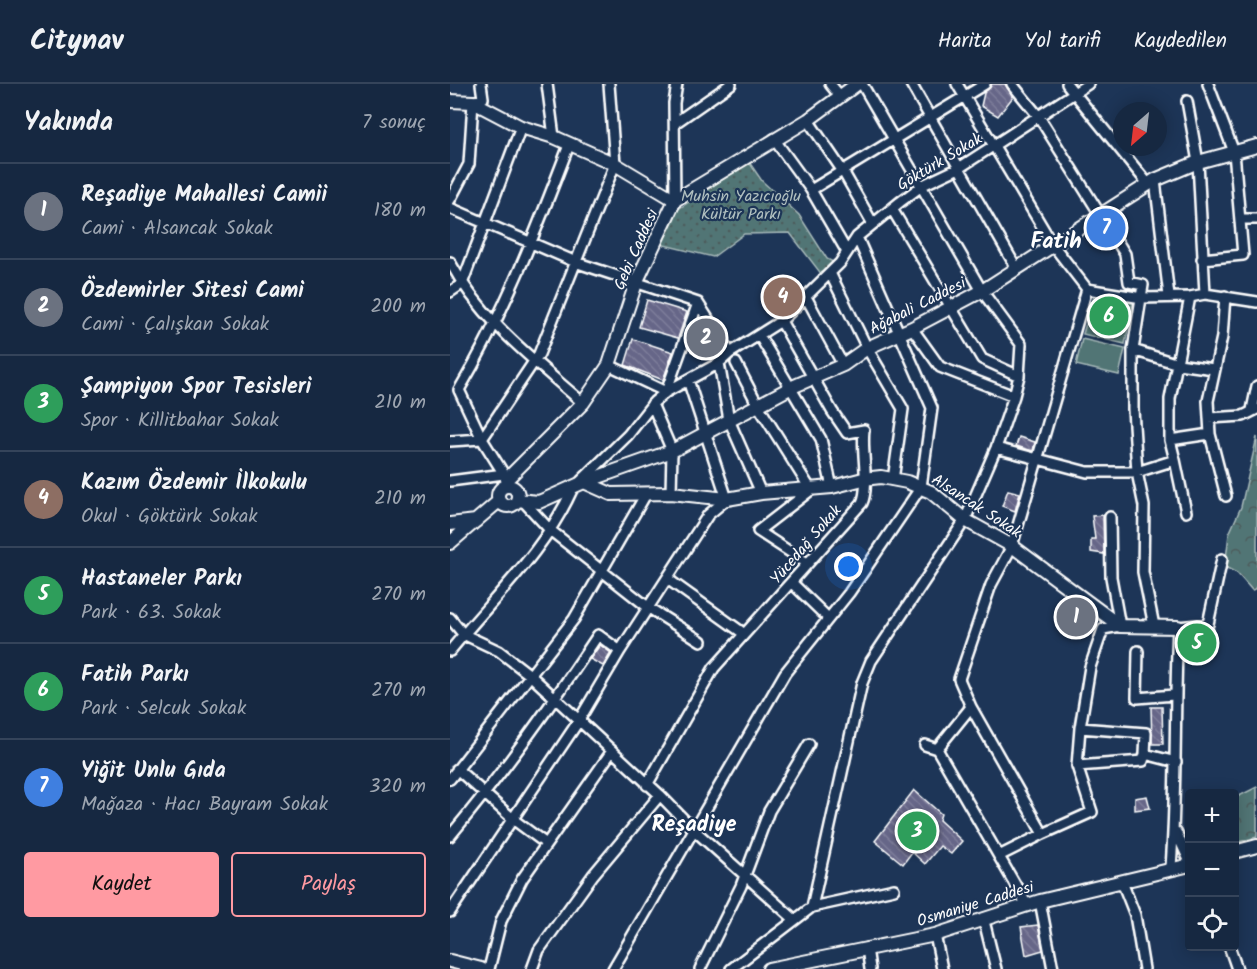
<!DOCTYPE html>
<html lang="tr">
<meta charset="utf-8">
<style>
body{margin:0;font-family:Kalam,sans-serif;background:#1f3048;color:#f1f3f6}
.controls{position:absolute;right:18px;bottom:18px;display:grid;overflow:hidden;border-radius:6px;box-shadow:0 3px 15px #0003}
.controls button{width:54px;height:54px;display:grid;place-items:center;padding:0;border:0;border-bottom:2px solid #35445a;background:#162841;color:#f1f3f6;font:30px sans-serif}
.compass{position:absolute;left:663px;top:18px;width:54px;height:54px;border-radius:50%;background:#162841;box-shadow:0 3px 15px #0003;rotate:208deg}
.you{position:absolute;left:399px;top:483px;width:21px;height:21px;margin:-15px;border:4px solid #fff;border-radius:50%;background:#1a73e8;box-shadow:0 0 0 9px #1a73e833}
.badge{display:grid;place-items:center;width:39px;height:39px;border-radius:50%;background:#ff9aa2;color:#fff;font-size:20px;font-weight:700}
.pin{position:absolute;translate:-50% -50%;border:3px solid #fff;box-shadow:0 2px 6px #0006}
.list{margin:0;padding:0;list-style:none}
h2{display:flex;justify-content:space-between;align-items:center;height:78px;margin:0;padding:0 24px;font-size:26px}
h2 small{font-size:20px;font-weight:400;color:#9ea6b1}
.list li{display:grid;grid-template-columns:39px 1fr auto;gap:18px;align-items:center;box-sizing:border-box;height:96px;padding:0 24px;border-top:2px solid #35445a}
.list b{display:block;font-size:22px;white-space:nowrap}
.list p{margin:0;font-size:20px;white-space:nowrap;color:#9ea6b1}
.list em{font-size:20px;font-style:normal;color:#9ea6b1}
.actions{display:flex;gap:12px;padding:18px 24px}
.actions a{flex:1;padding:14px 0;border:2px solid #ff9aa2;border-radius:6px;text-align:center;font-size:21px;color:#ff9aa2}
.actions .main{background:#ff9aa2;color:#111}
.icon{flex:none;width:33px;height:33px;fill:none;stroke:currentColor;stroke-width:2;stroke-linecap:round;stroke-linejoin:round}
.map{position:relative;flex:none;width:807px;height:885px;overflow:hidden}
header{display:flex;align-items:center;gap:36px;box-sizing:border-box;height:84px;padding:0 30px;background:#162841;border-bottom:2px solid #35445a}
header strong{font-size:28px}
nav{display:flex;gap:33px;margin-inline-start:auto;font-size:21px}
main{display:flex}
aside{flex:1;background:#162841}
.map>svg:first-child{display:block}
</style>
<header>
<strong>Citynav</strong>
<nav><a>Harita</a><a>Yol tarifi</a><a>Kaydedilen</a></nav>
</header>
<main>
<aside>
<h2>Yakında<small>7 sonuç</small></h2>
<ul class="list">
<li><span class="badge" style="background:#6b7280">1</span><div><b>Reşadiye Mahallesi Camii</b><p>Cami · Alsancak Sokak</p></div><em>180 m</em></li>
<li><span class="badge" style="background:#6b7280">2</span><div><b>Özdemirler Sitesi Cami</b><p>Cami · Çalışkan Sokak</p></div><em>200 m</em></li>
<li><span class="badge" style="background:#2e9e5b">3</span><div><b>Şampiyon Spor Tesisleri</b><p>Spor · Killitbahar Sokak</p></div><em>210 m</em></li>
<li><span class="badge" style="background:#8d6e63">4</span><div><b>Kazım Özdemir İlkokulu</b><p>Okul · Göktürk Sokak</p></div><em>210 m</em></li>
<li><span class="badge" style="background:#2e9e5b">5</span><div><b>Hastaneler Parkı</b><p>Park · 63. Sokak</p></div><em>270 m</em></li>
<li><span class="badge" style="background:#2e9e5b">6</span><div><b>Fatih Parkı</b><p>Park · Selcuk Sokak</p></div><em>270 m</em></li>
<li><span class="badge" style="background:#3f7fe0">7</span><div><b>Yiğit Unlu Gıda</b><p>Mağaza · Hacı Bayram Sokak</p></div><em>320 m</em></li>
</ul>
<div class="actions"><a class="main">Kaydet</a><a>Paylaş</a></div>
</aside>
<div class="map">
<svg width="807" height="885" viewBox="0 0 807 885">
<defs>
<pattern id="green-dots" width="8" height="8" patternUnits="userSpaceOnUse" patternTransform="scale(1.5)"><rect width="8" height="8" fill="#517474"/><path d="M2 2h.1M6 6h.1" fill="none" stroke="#4e5c5c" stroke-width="1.8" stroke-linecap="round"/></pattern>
<pattern id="forest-crowns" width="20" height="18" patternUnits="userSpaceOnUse" patternTransform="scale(1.5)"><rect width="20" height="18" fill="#517474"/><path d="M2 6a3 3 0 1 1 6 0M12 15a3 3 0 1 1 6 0" fill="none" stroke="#4e5c5c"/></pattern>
<pattern id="building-back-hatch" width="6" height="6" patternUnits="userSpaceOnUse" patternTransform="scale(1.5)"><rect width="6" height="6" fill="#668"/><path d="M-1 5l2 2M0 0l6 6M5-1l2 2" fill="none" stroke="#7d7d9a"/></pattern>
</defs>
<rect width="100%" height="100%" fill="#1d3557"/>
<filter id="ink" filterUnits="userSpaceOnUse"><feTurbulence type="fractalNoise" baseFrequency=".0167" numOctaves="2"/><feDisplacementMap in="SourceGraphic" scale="12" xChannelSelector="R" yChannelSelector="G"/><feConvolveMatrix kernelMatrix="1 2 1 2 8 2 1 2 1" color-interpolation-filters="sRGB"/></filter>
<g filter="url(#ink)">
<path fill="url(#green-dots)" stroke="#a8baba" stroke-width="1.5" d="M299,78L312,97L349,131L377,175L385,179L372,191L340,149L294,150L263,173L210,160L217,140L227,126Z
M645,209L684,215L675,260L633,250Z
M735,545H764L754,575L734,572Z"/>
<path fill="url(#forest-crowns)" stroke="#a8baba" stroke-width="1.5" d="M807,353V504L802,506L787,489L775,483L779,450L791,423Z
M807,703V753L785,759V714Z"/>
<path fill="#517474" stroke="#a8baba" stroke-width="1.5" d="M668,219L681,222L677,245L664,242Z
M632,255L675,265L669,291L626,281Z"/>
<path fill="url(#building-back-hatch)" stroke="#fff" stroke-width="1.5" d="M542,0H555L563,13L548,32L531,22L534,9Z
M197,216L237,228L228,254L189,243Z
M253,239L268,263L256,273L241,267Z
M183,255L223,268L213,296L175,281Z
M569,353L585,358L583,367L566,362Z
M558,406L570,409L565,427L552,422Z
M654,431L653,433L654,470L641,468V455H645L642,432Z
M624,518L640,530L626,551L610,539Z
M150,561L161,569L153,582L140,575Z
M701,623H712L713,660H702Z
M464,706L491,730L489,736L512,757L501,770L490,762L475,780L462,768L453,780L425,757Z
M697,712L700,724L685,726V714Z
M588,841L593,866L576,871L571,843Z"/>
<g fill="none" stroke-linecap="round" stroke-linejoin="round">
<defs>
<path id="street" d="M97,0L104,53
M380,0L390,12
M461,0L567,185
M507,0L603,161L637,205L692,214L740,213L755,210L807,218
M562,0L589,33L675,170L679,198L693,201L683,266V325L687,388L694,422L693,488L704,542
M617,0L699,101
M737,17L748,78L755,210
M358,36L394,89L423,140
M225,39L281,0
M324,55L361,106L397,168
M705,96L719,212
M361,106L535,0
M0,116L19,80L23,18L33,14L31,0
M225,116L224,19L227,0
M0,124L128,179L248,219L280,269
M442,125L532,275L569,292
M791,135H807
M752,175L793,171L784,68L758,0
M0,178C31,236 84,276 133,319
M380,189L417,264L453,325L443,396
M0,208L12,200L71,43
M775,212L772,253L758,317L760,350L776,412
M356,213L393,281
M462,244L490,283L564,312
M309,251L371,355L382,403
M683,266L728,280L764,285
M269,279L279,336L311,409
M286,279L309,323L361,406L308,447L357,479
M159,281L216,308L248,219
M9,306C55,228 87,145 119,61
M9,306L32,355L57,395
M202,320L222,367L221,409
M802,326L807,302
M759,334L793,332L807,325
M32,355L89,270L165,80L159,0
M720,356V315L740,213
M0,357L32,355
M546,364L637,388H687L725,376L720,356L760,350
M725,376L736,428
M0,397L54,390
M131,397L178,351L204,318L216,308L269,279L280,269L331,237L390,179L407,153L450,118L473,101L509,84L638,0
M75,419L100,446L199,524L251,557
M219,496L293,549
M342,499L378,534
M0,534L13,550L49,567L80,591L210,711L143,791L89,866L82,885
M0,567C43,514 95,467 123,404
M688,567L687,614L724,611
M521,623L593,750L642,728L627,682L630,644L640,583L653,545L670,542L661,493L660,433
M630,644L696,649L695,670L726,678
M475,661L487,665L577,821
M487,665L521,623L509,595L541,501L562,462L637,205
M627,682L693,677L695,670
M7,685L64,736L95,759
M0,695L124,535L196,410
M197,701L264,584L412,419C420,402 411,368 414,346L397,349L382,327L331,237
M210,711L243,745L345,836L362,823L444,805
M726,748L740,778
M0,752C54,688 102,620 148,551L170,567
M549,772L593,750
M721,783C727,703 724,623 728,543L758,540L772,475
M672,798L685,831L694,885
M590,817L603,885
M362,823L412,599L421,577L515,436L546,364L564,312L569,292L571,260L532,207L412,0
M0,828L128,638L170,567L258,431L277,415L238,296
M534,837L546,885
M485,851L492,885
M779,862L787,885
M417,864L420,885
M39,885L51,837L72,795L162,667
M163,885L335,589L399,509L471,403L482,324L407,153
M250,885L291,802L319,727L359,660
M281,885L345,836"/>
<path id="secondary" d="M0,17L23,18L71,43L104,53L165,80L225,116
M134,398L222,367L340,304L393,281L417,264L462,244L532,207L705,96L748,78L807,62
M58,402L57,395L133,319L159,281L186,199L225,116L358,36L407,0
M48 412a10 10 0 1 1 20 0a10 10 0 1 1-20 0Z
M67,416L89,418L134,398L161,410L221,409L277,415L311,409L382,403L413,395L431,393L457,398L481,408L515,436L562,462L670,542L728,543
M0,440L26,437
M0,459L49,417
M784,768L807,762
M0,877L31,885
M319,885L485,851L590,817L740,781"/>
</defs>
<use href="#street" stroke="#fff" stroke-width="14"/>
<use href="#secondary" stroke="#fff" stroke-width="16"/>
<use href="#street" stroke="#1d3557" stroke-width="9"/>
<use href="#secondary" stroke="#1d3557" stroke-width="12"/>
</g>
</g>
<g text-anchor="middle" stroke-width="4.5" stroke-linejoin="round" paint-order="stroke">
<g font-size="16" fill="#fff" stroke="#1d3557">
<text transform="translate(489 77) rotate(-31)" y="6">Göktürk Sokak</text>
<text transform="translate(185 165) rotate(-66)" y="6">Gebi Caddesi</text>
<text transform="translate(467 221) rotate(-27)" y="6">Ağabali Caddesi</text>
<text transform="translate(527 421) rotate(33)" y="6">Alsancak Sokak</text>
<text transform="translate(355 460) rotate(-49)" y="6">Yücedağ Sokak</text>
<text transform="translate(525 819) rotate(-17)" y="6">Osmaniye Caddesi</text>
</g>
<g font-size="16" fill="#b1c0c0" stroke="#1d3557">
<text x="291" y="117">Muhsin Yazıcıoğlu<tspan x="291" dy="18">Kültür Parkı</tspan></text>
</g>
<g font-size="22" font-weight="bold" fill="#fff" stroke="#1d3557">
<text x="606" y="164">Fatih</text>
<text x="244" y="747">Reşadiye</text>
</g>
</g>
</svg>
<div class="controls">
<button>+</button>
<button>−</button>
<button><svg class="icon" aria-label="locate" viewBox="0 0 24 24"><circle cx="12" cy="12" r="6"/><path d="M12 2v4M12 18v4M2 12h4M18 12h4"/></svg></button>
</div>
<svg class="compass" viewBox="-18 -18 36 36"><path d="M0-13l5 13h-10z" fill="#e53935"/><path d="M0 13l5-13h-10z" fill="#9ea6b1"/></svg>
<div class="you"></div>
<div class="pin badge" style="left:626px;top:533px;background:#6b7280">1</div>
<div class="pin badge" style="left:256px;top:254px;background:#6b7280">2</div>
<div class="pin badge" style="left:467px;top:747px;background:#2e9e5b">3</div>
<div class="pin badge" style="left:333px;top:213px;background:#8d6e63">4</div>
<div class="pin badge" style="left:747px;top:559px;background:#2e9e5b">5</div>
<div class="pin badge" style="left:659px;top:232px;background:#2e9e5b">6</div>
<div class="pin badge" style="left:656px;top:144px;background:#3f7fe0">7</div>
</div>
</main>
